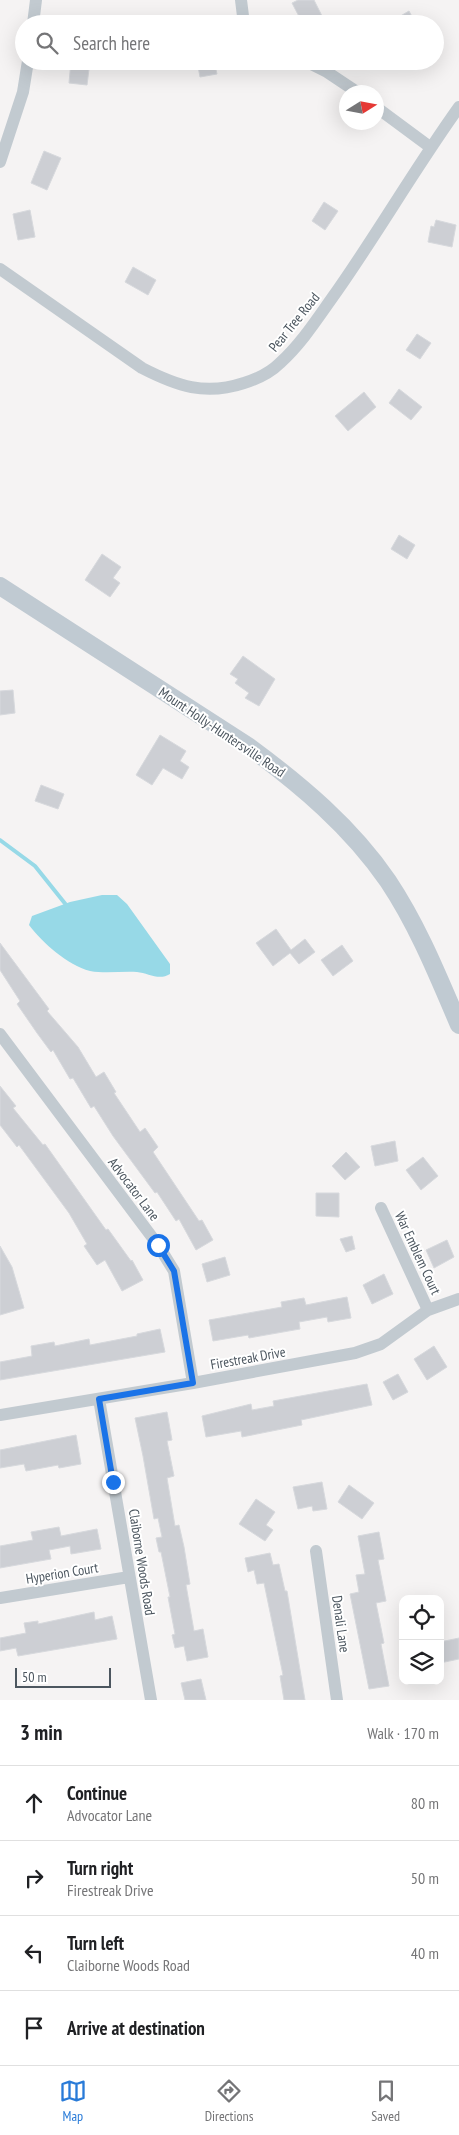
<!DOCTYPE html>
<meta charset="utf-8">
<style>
body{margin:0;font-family:"PT Sans Narrow",sans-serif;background:#f2f2f2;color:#202124}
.controls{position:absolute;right:15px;bottom:15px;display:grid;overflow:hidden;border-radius:10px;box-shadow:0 5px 20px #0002}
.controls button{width:45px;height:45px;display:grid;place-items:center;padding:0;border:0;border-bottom:1px solid #e0e0e0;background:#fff;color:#202124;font:25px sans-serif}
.compass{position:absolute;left:339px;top:85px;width:45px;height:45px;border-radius:50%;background:#fff;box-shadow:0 5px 20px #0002;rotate:79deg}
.scale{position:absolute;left:15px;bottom:12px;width:96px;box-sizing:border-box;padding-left:5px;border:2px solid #4c565f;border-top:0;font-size:14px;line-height:18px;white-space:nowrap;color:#4c565f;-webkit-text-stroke:4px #fff;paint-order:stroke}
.stop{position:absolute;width:15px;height:15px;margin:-11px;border:4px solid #1a73e8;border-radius:50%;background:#fff}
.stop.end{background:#1a73e8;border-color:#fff;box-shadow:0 1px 5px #0008}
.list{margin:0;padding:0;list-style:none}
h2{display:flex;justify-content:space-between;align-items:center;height:65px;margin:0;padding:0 20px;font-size:21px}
h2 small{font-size:16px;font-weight:400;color:#757577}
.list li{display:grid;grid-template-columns:32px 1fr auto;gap:15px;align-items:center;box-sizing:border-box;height:75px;padding:0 20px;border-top:1px solid #e0e0e0}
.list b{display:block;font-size:19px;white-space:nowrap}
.list p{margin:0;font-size:16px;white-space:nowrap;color:#757577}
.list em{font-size:16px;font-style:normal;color:#757577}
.icon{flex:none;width:28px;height:28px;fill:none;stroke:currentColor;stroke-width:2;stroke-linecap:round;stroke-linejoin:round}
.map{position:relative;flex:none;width:459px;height:1700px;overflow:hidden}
.search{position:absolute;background:#fff;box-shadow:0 5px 20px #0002;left:15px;right:15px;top:15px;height:55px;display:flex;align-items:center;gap:12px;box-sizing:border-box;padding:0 18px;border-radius:28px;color:#757577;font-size:19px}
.sheet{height:365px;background:#fff}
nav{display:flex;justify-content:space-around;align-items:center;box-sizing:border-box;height:70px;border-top:1px solid #e0e0e0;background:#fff;font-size:14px;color:#757577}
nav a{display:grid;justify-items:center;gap:2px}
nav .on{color:#297bd8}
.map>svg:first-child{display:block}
</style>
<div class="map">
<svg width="459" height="1700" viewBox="0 0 459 1700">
<rect width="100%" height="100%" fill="#f5f3f3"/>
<path fill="#97d9e7" d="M102,895H117L127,904L170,964V974C159,981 148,973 137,972C121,971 106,974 90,971C67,965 43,943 29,925L32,916L70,902Z"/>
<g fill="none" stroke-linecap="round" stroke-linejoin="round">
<path stroke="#97d9e7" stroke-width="4" d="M0,840L35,866L67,906"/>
</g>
<path fill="#cdcfd4" stroke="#d7d9dd" d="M298,0H314L326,24H303L292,3Z
M409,11L416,24H387Z
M71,61H90L87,85L69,83Z
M197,61H214L217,74L200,77Z
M44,151L61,158L47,190L31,183Z
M324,202L338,211L325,230L312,221Z
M30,210L35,237L18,240L13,214Z
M436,220L456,225L452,247L428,242L431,226L434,227Z
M133,267L156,280L148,295L125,282Z
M417,334L431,343L420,359L406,350Z
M399,389L422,407L411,420L389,403Z
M364,392L376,407L348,431L335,416Z
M399,535L415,545L407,559L391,549Z
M102,554L121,567L113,578L120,583L110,597L85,580Z
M243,656L275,679L259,706L245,698L249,693L235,683L238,679L230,674Z
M13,690L15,713L0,715V691Z
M160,735L186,751L180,761L189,767L182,779L163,768L152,785L136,775Z
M41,785L64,794L58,809L35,801Z
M276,929L291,950L305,939L315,952L299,964L290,953L273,966L256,943Z
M0,943L49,1009L47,1011L78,1047L96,1077L104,1072L116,1092L114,1093L140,1132L145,1128L158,1147L153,1152L199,1221L202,1220L213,1240L196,1250L179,1219L176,1221L157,1192L155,1193L113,1136L94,1106L91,1108L73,1078L70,1079L53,1050L51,1052L37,1033L17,1004L20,1001L0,970Z
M342,945L353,961L333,976L321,960Z
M0,1086L16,1106L13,1108L43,1145L45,1144L106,1230L108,1229L131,1261L132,1260L143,1280L122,1291L105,1260L97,1265L84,1246L87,1244L69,1213L19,1145L17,1147L0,1125Z
M395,1141L398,1161L375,1166L371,1146Z
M346,1152L360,1167L345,1180L332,1166Z
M423,1157L438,1176L421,1190L406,1170Z
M316,1193H339V1217L316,1216Z
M352,1236L355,1249L346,1252L340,1239Z
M447,1240L454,1257L434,1268L426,1250Z
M0,1246L12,1267L24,1308L0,1315Z
M225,1257L230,1275L207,1282L202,1264Z
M384,1274L393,1294L372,1304L363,1285Z
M347,1297L351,1318L328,1322L327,1317L299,1322L300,1329L249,1338L248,1335L213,1341L209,1320L282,1307L281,1302L304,1298L306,1305Z
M160,1329L165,1352L0,1380V1362L32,1356L31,1346L54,1342L55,1346L89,1339L90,1345L137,1336V1334Z
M434,1346L447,1367L427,1380L414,1359Z
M398,1374L408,1392L393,1400L383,1382Z
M367,1384L372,1405L301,1420L302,1425L242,1437L241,1431L206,1437L202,1416L251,1404L252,1410L274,1406L273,1401Z
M167,1412L172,1440L167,1441L174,1476L167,1478L175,1526L179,1525L184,1547L190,1584L186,1585L194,1631L203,1629L208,1657L187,1661L184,1646L175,1648L172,1635L175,1634L168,1597H170L161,1552H159L156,1538L162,1537L158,1518L154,1519L143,1456L135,1418Z
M76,1435L81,1464L59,1468L58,1465L26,1471L24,1464L0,1468V1450Z
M322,1482L327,1509L313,1511L312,1506L298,1509L293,1487Z
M349,1485L374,1503L362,1519L338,1502Z
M256,1499L275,1512L266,1525L273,1530L265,1541L239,1524Z
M59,1527L61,1536L97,1529L101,1549L71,1554L70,1546L49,1550L51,1559L0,1568V1546L33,1540L31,1532Z
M379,1532L384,1559L378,1560L386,1601L376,1603L384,1643L381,1644L389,1686L369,1689L350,1594L359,1592L356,1575L365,1574L358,1536Z
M270,1553L273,1565L279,1564L285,1591H287L305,1700H284L280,1676L283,1675L264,1583L257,1584L254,1570L248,1572L245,1558Z
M94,1612L95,1620L112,1616L117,1639L18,1656L16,1648L0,1651V1638L26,1633L24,1623L38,1621V1624Z
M459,1638V1659L440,1663V1642Z
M201,1679L206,1700H185L181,1683Z"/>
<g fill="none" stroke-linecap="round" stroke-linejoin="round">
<path stroke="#c2cad0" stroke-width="12" d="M241,0L244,24
M33,24L36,0
M305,61L327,72L357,92
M376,107L430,147
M0,162L23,92L28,61
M0,269L142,368C177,386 205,396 244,383C257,379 271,372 280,363C303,342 319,316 337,291C379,231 416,167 459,107
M0,1034L158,1245L174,1271L193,1383
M381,1208L428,1310
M99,1399L151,1700
M0,1415L193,1383L355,1353L381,1344L428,1310L459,1299
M316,1551L337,1700
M0,1598L129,1577"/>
<path stroke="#c0cad2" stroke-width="18" d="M0,586L248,746C301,785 351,827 388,881C418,926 438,976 459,1025"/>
</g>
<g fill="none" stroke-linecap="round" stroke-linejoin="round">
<path stroke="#1a73e8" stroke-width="6" d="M113,1482L99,1399L193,1383L174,1271L158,1245"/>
</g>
<g text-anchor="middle" stroke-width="4" stroke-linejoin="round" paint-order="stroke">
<g font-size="14" fill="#4c565f" stroke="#fff">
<text transform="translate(294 322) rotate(-51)" y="5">Pear Tree Road</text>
<text transform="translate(222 732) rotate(34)" y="5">Mount Holly-Huntersville Road</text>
<text transform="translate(134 1189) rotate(53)" y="5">Advocator Lane</text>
<text transform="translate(418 1253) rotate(65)" y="5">War Emblem Court</text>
<text transform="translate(248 1358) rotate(-10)" y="5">Firestreak Drive</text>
<text transform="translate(142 1562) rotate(81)" y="5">Claiborne Woods Road</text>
<text transform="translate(62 1573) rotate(-9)" y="5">Hyperion Court</text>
<text transform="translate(341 1624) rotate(82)" y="5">Denali Lane</text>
</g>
</g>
</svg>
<div class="controls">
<button><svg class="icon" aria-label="locate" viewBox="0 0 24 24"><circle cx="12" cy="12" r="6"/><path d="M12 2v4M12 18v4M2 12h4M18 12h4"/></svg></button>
<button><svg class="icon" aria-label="layers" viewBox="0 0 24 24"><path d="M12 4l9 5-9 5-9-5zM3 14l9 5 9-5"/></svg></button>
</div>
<svg class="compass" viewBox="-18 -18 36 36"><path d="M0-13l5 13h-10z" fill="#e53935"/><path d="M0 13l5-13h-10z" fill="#757577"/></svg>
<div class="scale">50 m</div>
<div class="stop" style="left:158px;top:1245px"></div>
<div class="stop end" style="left:113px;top:1482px"></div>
<div class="search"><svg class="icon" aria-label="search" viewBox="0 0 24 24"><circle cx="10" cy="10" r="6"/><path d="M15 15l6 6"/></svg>Search here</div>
</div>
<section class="sheet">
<h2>3 min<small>Walk · 170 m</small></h2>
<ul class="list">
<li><svg class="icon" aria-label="ahead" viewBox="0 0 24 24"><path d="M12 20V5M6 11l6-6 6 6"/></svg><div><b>Continue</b><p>Advocator Lane</p></div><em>80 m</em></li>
<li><svg class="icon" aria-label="right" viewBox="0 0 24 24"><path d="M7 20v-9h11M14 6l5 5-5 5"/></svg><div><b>Turn right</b><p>Firestreak Drive</p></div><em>50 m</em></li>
<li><svg class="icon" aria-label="left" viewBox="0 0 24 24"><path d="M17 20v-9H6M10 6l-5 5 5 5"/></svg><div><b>Turn left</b><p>Claiborne Woods Road</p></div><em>40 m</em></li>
<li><svg class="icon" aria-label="arrive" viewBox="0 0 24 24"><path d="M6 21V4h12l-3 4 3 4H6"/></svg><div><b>Arrive at destination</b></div></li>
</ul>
</section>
<nav>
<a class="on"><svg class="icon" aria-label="map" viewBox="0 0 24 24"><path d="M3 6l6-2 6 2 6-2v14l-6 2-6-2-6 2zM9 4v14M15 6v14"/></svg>Map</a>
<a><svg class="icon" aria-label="directions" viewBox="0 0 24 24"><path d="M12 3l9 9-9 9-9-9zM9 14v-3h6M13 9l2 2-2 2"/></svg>Directions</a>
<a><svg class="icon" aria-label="saved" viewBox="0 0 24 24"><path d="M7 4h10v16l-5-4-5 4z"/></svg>Saved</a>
</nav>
